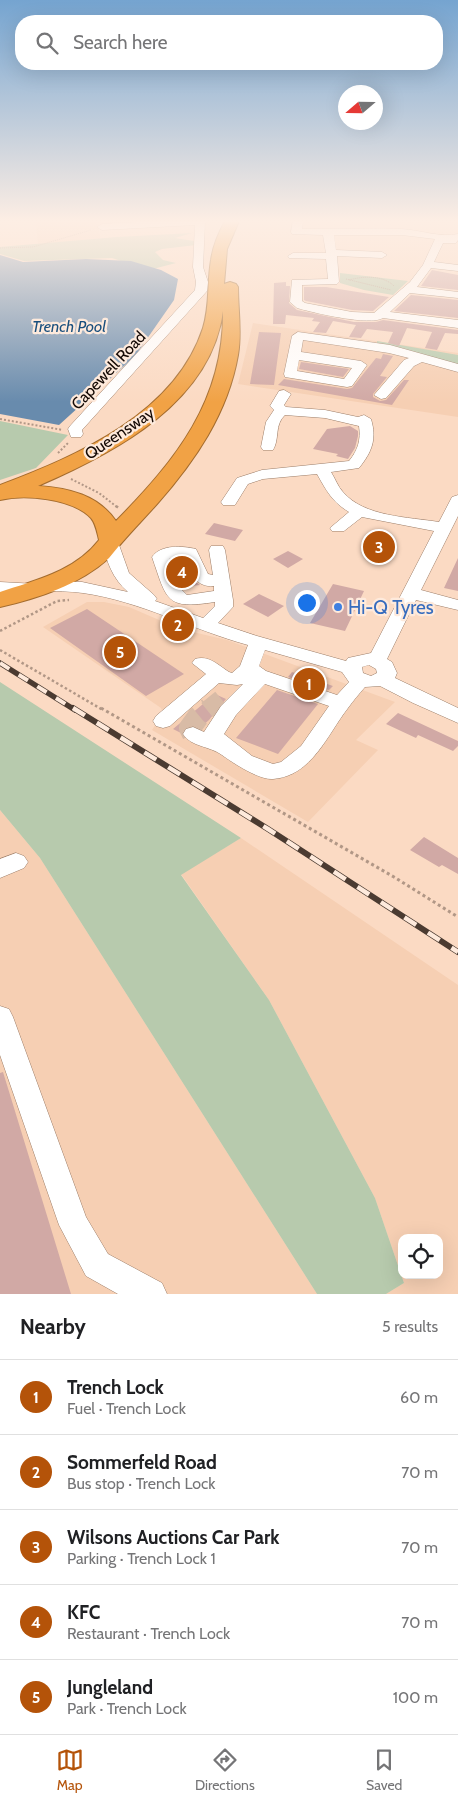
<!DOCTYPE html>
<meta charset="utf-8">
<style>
body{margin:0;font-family:Cabin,sans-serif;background:#f2f2f2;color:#202124}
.controls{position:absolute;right:15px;bottom:15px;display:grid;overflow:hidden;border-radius:10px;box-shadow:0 5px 20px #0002}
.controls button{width:45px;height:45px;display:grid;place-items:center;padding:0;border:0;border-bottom:1px solid #e0e0e0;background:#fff;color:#202124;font:25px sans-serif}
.compass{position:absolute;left:338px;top:85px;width:45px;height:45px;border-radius:50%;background:#fff;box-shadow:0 5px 20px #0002;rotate:250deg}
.you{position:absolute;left:306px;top:602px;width:18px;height:18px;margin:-12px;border:4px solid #fff;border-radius:50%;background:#1a73e8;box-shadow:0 0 0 8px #1a73e833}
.badge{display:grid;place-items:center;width:32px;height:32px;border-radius:50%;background:#b45309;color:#fff;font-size:16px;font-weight:700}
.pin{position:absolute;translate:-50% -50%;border:2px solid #fff;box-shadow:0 1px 5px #0006}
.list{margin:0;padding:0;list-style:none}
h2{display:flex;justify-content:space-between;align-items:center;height:65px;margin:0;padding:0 20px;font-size:21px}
h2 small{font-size:16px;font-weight:400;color:#757577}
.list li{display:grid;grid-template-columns:32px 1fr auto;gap:15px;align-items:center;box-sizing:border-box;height:75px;padding:0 20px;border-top:1px solid #e0e0e0}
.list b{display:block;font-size:19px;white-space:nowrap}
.list p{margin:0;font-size:16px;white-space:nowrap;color:#757577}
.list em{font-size:16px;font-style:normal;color:#757577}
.icon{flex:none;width:28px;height:28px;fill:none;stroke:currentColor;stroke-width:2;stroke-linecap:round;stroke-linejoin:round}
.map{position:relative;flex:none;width:458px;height:1294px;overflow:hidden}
.search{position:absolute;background:#fff;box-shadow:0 5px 20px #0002;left:15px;right:15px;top:15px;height:55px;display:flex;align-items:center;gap:12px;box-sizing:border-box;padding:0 18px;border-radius:20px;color:#757577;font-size:19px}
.sheet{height:440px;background:#fff}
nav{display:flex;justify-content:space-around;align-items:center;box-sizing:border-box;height:70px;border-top:1px solid #e0e0e0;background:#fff;font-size:14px;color:#757577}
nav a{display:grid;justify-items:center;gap:2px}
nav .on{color:#b45309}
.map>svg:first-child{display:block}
</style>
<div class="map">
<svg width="458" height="1294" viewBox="0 0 458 1294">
<rect width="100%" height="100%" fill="#fbdac3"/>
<path fill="#f6cfb3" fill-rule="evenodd" d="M36,221H97L101,241L38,245Z
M253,323L458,353V417L238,384Z
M87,602H104L129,607L180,629L227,640L395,702L356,740L378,750L308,822L152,730L163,713L161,708L43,627Z
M0,810L40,858L317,1294H0Z
M241,838L458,985V1294H386L404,1283L375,1198L269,1000L181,874ZM402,1238H439V1275H402Z"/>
<path fill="#b7caad" d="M192,233L175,238L194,241L196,245L162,249L155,252L163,260L176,263L149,270L112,258L24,261L0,254V247L117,237Z
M340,273L408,281L393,295L364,290L340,283Z
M377,341L458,355V366L402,348L377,344Z
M0,421L68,435L36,468L0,480Z
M0,682L241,838L181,875L269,1000L375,1198L404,1283L386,1294H317L40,858L0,810Z"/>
<path fill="#688bad" d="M0,255L23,262L86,259L131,261L161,270L178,279L174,300L135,356L59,425L0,414Z"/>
<path fill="#d1a9a5" d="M432,270L458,275V290L421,286Z
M286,282V286H290L289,303L297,310L354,322H376L383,320L458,330V334L445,333L437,350L425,348L432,332L407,328L399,346L388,343L393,332L367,329L361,338L349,337L356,325L333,321L326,333L313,332L320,322L312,321L314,318L286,315L285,324H273L274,283Z
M304,287H326L389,297L373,311L352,310L306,301L304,300Z
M411,295L458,300V318L394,311Z
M259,332L281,333L274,385L250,384Z
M383,354L393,356L380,376L387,377L373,394V397L380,401L386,400L404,380H409L392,405L278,385L284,379L347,389L352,388L376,358L381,359Z
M301,362L349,369L343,377L299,369Z
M350,426L358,431V436L355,448L348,459L336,456L338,454L313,449L327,429Z
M214,523L243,530L235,541L205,534Z
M288,551L303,559L288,568L273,559Z
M458,558V591L444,588Z
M175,559H182L192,579L200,585L182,587L171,560Z
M333,584L364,591L345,631L310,623Z
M259,594L284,606L268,617L243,604Z
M87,609L184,674L146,696L50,628Z
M292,672L333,686L329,690L288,677Z
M277,690L318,704L278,754L236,738Z
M215,694L226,699L209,720L200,728L192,725L185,727L181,733L173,729Z
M398,713L458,741V746L453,751L418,735L416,738L386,724Z
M424,837L458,858V874L442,865L439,867L410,850Z
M3,1072L71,1294H0V1073Z"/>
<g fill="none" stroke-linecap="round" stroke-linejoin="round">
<path stroke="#d8bba6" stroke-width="18" stroke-dasharray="18 9" stroke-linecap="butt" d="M207,710L223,697"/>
<path stroke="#d8bba6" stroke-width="22" stroke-dasharray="22 11" stroke-linecap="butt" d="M193,734L190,728L198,717L209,708"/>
<defs>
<path id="minor" d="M156,221H205L203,267L208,282L207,291L82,430L83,434L81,437H71L68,429L70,426L195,290L196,282L193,267L195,225L102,230L97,227L102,224Z
M293,221H303L302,229C335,229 368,228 401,229C420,230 441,238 458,234V240L456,243H443L434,262L458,265V271L431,268L417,287L458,292V298L410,293L390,312L458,320V328L383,318C370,326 314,313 297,308L290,302L292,280L328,279L326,259L289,258L288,256L293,253H326L323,235L292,234L291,232ZM334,235H402L435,239L423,265L410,282L374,313L352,312L305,303L302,301V285L337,284L339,282L337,256L382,258L387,255L382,252L336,250Z
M298,332L390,345L458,364V372L422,362L414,366L386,398L381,399L374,395L404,360L409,358L389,353L303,340L301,352L361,361L367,365L352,386L347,387L285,377L284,374L292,336ZM299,360L352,368L344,379L297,371Z
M284,390L291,394L284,405L286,407L325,410L358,417L364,415L371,419C377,439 372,452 359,468L331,472C335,478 338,487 343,492C364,517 409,517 439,522L452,497L458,495V516L421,590L458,600V610L416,600L387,659L392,662L397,673L395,678L458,708V723L413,703L380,686L365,687C359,694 353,701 348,708C327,735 312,776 273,779C259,780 233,763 222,755C210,746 191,747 183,734L186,729L193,727L204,732L221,706L243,684L237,685L219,683L170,726L163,728L156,726L153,721L156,716L206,674L192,663L195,659C209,655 218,665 229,672L232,673L240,666L248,645C193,630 140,601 83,593C55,589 28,593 0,592V582L37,584L44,581L82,582L128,592C112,578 107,562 102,542L104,538H116L118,542L129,573L154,595L157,599L155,601L203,618L215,606V602C165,610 167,600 152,557C161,544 183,546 196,549L208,574L213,575L209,550L211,546H223L225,550L233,600V607L218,623L257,636L346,661L348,658L371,653L434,531L362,517L344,531H332L330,528L349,512C332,502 326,490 317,474L263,479L248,484L235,505H223L221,502L237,478L262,470L349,461C358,450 361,440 359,426L325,418L285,415C274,425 280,439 273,450H263L261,447L266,422L274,410L270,406L279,391ZM175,557H183C190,571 195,588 214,586V591L187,595L180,588L169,559ZM265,650L342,672L349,682L337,695L266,671L259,666ZM369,665L376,669L377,673L371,676L363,673L362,667ZM265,684L329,706L301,746L281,762L273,764L252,756L224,734L236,715Z
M16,853L24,856L28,862L24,868L0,878V859Z
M0,1006L9,1009L13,1017L86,1217L108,1254L162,1283L167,1294H118L86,1276L59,1225L0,1055Z"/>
<path id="highway" d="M225,221H239L227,249L224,284L230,282L236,284L238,287C238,310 242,333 238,355C228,413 195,461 157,504C141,522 124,539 109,558C79,585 39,598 0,607V592C36,580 75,571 99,540C97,532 96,524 91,518C72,498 24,494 0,500V485C77,456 175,414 203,328C210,306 207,283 211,260C213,246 218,234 225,221ZM223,311C224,401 176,460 116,521C98,495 69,488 38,486C114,453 211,403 223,311Z"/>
</defs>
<use href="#minor" stroke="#9c7e69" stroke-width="1"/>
<use href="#highway" stroke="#a46c2e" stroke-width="2"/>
<path stroke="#b19786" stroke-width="1" stroke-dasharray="1 1" stroke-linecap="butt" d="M0,248L33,247L91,230
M346,279L391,290
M349,280C363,276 383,275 394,286"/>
<path stroke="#b19786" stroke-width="2" stroke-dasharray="2 2" stroke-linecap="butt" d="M0,419L63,430
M58,453L68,443
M71,479L99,493L117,507"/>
<path stroke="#b19786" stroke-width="2.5" stroke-dasharray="2.5 2.5" stroke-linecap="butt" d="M116,506L120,509
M0,631L57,601L69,600
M0,650L103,710"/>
<path stroke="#b19786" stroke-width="3" stroke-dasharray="3 3" stroke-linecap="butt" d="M101,708L394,877L458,917"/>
<use href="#minor" fill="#fff" fill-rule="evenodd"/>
<use href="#highway" fill="#f1a245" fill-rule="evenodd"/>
<defs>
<path id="rail-far1" d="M0,663L75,710"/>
<path id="rail" d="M73,708L268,829L458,952"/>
</defs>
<use href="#rail-far1" stroke="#4b3b31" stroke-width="5.5"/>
<use href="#rail" stroke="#4b3b31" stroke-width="6"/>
<use href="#rail-far1" stroke="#feeadc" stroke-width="4" stroke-dasharray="11" stroke-linecap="butt"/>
<use href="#rail" stroke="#feeadc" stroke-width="4.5" stroke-dasharray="14" stroke-linecap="butt"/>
</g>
<linearGradient id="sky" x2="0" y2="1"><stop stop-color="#75a4d0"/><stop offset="0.55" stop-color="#fdeee4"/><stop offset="1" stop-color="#fdeee4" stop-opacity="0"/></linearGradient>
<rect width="458" height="402" fill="url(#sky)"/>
<circle fill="#3f7fe0" stroke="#feeadc" stroke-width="2" cx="338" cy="607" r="5"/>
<g text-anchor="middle" stroke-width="4.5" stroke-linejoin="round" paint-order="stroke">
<g font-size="16" font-style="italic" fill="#194f7d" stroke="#feeadc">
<text x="69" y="332">Trench Pool</text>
</g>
<g font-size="16" fill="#140904" stroke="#feeadc">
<text transform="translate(108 370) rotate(-47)" y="6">Capewell Road</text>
<text transform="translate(119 433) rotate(-34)" y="6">Queensway</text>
</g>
<g font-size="19" fill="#366cbe" stroke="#feeadc" text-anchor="start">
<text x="348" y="614">Hi-Q Tyres</text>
</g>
</g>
</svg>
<div class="controls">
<button><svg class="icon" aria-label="locate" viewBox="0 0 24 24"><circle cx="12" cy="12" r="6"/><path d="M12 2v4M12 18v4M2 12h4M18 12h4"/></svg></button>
</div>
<svg class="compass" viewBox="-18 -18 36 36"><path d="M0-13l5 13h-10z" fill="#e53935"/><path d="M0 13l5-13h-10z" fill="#757577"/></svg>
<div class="you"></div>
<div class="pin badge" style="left:309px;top:684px">1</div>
<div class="pin badge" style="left:178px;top:625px">2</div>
<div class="pin badge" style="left:379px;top:547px">3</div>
<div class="pin badge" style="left:182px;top:572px">4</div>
<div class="pin badge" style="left:120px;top:652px">5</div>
<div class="search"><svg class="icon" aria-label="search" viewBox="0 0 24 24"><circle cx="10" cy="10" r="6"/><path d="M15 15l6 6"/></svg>Search here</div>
</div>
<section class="sheet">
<h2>Nearby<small>5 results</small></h2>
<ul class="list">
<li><span class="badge">1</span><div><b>Trench Lock</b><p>Fuel · Trench Lock</p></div><em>60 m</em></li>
<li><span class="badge">2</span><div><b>Sommerfeld Road</b><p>Bus stop · Trench Lock</p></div><em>70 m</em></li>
<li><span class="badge">3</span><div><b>Wilsons Auctions Car Park</b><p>Parking · Trench Lock 1</p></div><em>70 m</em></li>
<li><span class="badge">4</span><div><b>KFC</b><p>Restaurant · Trench Lock</p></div><em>70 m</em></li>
<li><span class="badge">5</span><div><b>Jungleland</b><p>Park · Trench Lock</p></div><em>100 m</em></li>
</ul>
</section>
<nav>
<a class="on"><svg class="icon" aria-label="map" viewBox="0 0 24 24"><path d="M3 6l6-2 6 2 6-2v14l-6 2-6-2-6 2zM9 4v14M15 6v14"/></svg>Map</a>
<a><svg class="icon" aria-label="directions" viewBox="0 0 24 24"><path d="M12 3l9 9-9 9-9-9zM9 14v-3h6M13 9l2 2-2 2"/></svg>Directions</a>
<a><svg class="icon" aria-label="saved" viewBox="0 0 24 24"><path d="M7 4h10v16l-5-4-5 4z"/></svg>Saved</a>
</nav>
